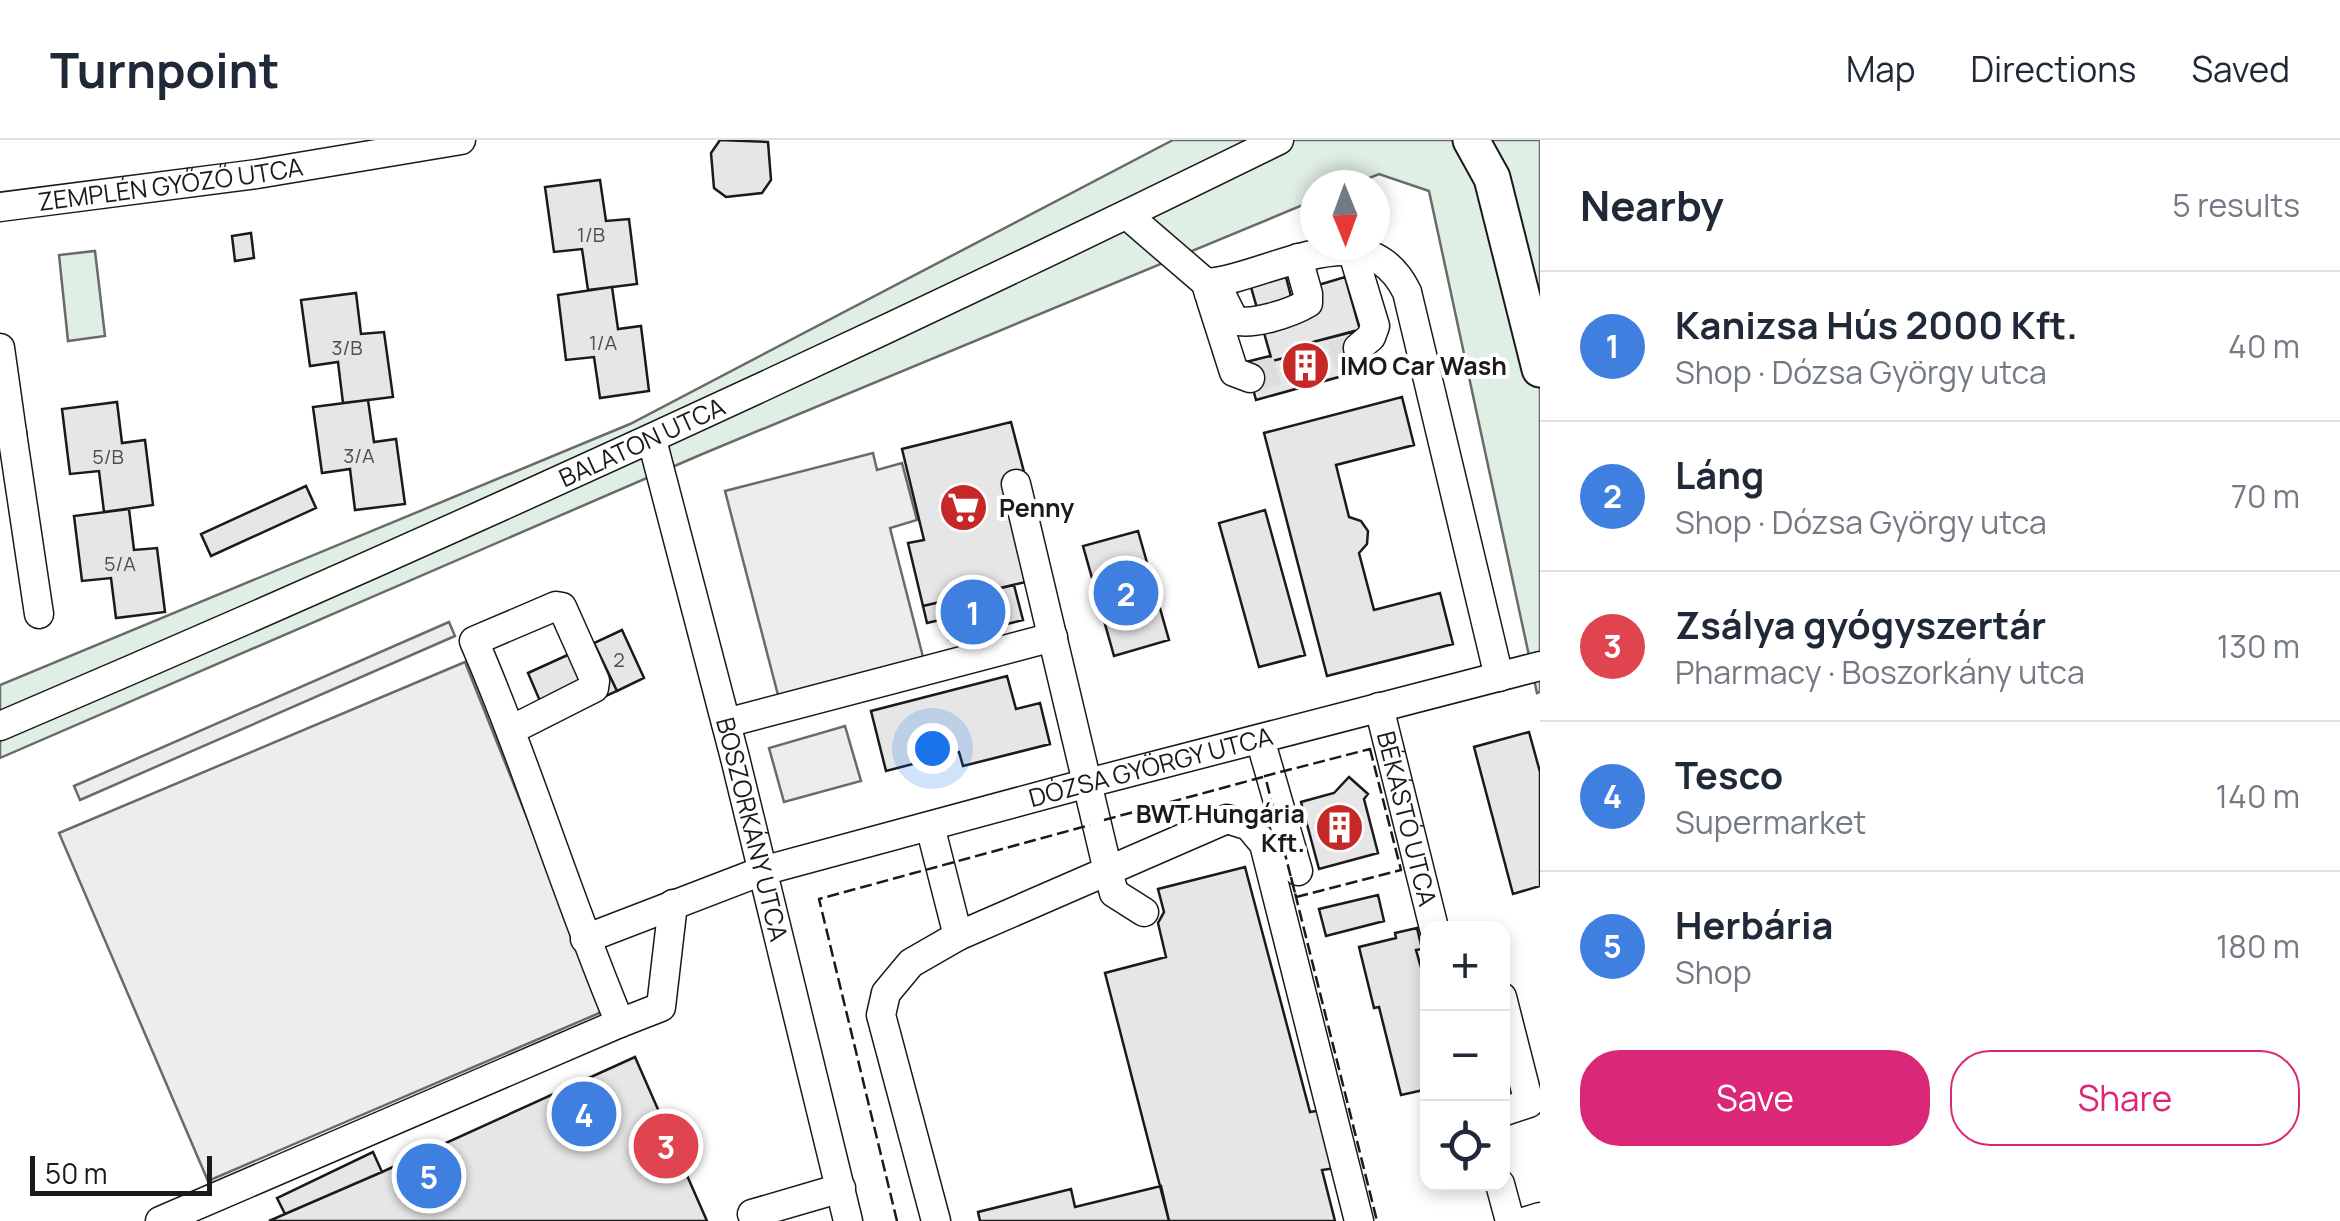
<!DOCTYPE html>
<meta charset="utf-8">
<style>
body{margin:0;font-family:Manrope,sans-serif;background:#f2f2f3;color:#1f2937}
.controls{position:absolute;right:30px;bottom:30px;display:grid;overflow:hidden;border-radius:20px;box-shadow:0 5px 15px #0003}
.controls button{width:90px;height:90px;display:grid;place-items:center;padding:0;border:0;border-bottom:2px solid #e0e1e3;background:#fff;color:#1f2937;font:50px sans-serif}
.compass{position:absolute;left:1300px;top:30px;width:90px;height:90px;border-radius:50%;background:#fff;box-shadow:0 5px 15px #0003;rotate:179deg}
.scale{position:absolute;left:30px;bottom:25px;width:182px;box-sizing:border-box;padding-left:10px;border:5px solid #1a1a1a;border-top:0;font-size:28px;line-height:35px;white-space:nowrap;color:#1a1a1a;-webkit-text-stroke:8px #fff;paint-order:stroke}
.you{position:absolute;left:932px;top:608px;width:35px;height:35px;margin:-25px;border:8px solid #fff;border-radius:50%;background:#1a73e8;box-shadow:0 0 0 15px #1a73e833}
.badge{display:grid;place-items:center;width:65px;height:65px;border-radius:50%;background:#db2777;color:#fff;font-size:32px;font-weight:700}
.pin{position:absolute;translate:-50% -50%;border:5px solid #fff;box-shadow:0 2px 10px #0006}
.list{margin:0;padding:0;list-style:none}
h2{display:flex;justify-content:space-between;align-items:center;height:130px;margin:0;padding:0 40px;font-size:42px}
h2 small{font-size:32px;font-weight:400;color:#747a83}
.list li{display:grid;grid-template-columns:65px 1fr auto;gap:30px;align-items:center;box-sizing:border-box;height:150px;padding:0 40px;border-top:2px solid #e0e1e3}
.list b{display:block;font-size:38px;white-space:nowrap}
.list p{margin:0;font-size:32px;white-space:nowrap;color:#747a83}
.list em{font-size:32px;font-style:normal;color:#747a83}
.actions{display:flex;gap:20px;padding:30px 40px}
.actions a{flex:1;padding:22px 0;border:2px solid #db2777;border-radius:40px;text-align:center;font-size:35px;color:#db2777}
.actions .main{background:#db2777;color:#fff}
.icon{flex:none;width:55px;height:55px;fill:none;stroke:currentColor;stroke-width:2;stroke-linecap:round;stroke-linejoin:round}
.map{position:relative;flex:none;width:1540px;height:1081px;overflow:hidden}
header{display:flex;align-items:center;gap:60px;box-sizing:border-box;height:140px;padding:0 50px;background:#fff;border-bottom:2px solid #e0e1e3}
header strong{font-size:48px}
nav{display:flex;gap:55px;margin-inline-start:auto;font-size:35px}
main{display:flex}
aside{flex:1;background:#fff}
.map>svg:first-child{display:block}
</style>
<header>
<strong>Turnpoint</strong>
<nav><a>Map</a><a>Directions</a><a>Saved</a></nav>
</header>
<main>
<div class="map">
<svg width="1540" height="1081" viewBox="0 0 1540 1081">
<rect width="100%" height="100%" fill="#fff"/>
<path fill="#e0efe3" stroke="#6a6a6a" stroke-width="2.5" d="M1173,0H1540V552L1537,553L1429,51L1379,34L1352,45H1315V60L700,315L0,618V545L630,284Z
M95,111L105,196L68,201L59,115Z"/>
<path fill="#ededed" stroke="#6a6a6a" stroke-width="2.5" d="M873,313L877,330L902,323L917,380L890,388L923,517L778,555L725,351Z
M449,482L455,496L80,660L74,646Z
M465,522L604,871L208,1041L59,693Z
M845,586L861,641L784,662L769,608Z"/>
<path fill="#e6e6e6" stroke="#1a1a1a" stroke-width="2.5" d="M720,0L768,2L771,40L762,53L726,57L714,48L711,13Z
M600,40L606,81L629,79L637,144L588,150L582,109L554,112L545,47Z
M251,93L254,118L235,121L232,96Z
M1286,137L1293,164L1315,146L1345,137L1360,190L1305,204L1308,212L1272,221L1251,147Z
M612,147L618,189L641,186L649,251L600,258L594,217L566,220L558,155Z
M356,153L361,194L384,192L393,257L343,263L338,222L310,226L301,160Z
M1354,191L1364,230L1256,260L1246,222L1270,216L1272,221L1308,212L1305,204Z
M1402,257L1414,305L1336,325L1349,377L1361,381L1368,391L1367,404L1359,413L1374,470L1440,453L1453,504L1327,536L1264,293Z
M368,260L374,302L396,299L405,364L355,370L350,329L322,333L313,267Z
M117,262L122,303L145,300L153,365L104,372L99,331L70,334L62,269Z
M1011,282L1024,332L1005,337L1030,441L923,466L908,403L924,400L902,309Z
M306,346L316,368L211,416L201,394Z
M129,369L134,410L157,408L165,472L116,478L111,438L82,441L74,376Z
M1265,370L1305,515L1259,527L1219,383Z
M1138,391L1169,500L1114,516L1083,406Z
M1014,445L1023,480L949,499L944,479L927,483L923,466Z
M622,490L644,538L617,551L594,503Z
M594,503L617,551L549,582L528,533Z
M1007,536L1016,569L1040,563L1050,604L963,626L959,612L886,631L871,571Z
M1529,592L1540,632V746L1513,754L1474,607Z
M1349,637L1368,654L1364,659L1378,713L1319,729L1301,662L1334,653Z
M1245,727L1310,972L1322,970L1336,1028L1322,1030L1335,1081H1169L1105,833L1166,817L1158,783L1164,772L1158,749Z
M1378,755L1384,781L1326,796L1319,769Z
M1417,788L1422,809L1416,810L1428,852V949L1401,955L1379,867L1374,868L1359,807L1396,798L1395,793Z
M635,917L707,1081H269L382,1032Z
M373,1012L382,1032L285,1074L277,1058Z
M1161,1046L1169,1081H980L978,1072L1071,1049L1075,1067Z"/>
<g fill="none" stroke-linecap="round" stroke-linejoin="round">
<path stroke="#ddd" stroke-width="28" stroke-dasharray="28 14" stroke-linecap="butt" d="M1250,238L1358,208"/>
<defs>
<g id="minor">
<path id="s1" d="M0,67L257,34L461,0"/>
<path d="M1127,75L1206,143C1271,138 1366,68 1407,152L1499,537"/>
<path d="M1352,110L1375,186L1371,197L1358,208"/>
<path d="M1206,143L1209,154L1222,156L1234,180C1252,186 1291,173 1308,163V154L1298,118"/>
<path d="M1211,160L1234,232L1250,238"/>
<path d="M0,208L12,293L0,294"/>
<path d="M12,293L39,474"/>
<path id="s2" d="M652,300L735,618L848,1081"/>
<path d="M1016,344L1108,731L1114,753L1144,772"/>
<path id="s3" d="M1379,567L1434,788"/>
<path d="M726,583L1053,497"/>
<path id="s4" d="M0,586C432,402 858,207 1279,0"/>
<path d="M1260,599L1298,731"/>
<path d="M930,686L958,796"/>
<path id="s5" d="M585,799L762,731L1088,643L1540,526"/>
<path d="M1502,857L1529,963L1502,972"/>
<path d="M620,883L661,867L673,764"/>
<path d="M1500,1044L1510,1081"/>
<path d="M752,1074L841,1048"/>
<path d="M160,1081L620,883C567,757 528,626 474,501L556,466L562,467L595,541L594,548L513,589"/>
<path d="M936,1081L881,875L886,853L911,823L958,796L1227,679L1249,686L1264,704L1359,1081"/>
<path d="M1527,1081L1540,1077"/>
</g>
<path id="major" d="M1471,0L1492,38L1540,229"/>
</defs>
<use href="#minor" stroke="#1a1a1a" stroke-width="31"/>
<use href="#major" stroke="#1a1a1a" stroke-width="39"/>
<use href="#minor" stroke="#fff" stroke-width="28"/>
<use href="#major" stroke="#fff" stroke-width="35"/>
<path stroke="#1a1a1a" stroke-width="2.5" stroke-dasharray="12 5" stroke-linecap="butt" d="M1370,609L1401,730L1296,757L1265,636Z
M1104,680L1263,637
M1291,737L1377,1081
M897,1081L819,759L1090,685"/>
</g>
<defs>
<symbol id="building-disc" viewBox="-11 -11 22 22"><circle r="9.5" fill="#c62828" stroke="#fff"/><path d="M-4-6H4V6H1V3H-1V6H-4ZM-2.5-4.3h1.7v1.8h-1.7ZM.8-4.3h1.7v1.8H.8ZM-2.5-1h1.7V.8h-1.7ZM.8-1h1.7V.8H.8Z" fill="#fff"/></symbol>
<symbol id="supermarket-disc" viewBox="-11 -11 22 22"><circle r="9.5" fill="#c62828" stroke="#fff"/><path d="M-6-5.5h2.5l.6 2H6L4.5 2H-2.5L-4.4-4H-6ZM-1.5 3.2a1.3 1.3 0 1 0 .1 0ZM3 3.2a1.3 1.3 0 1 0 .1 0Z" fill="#fff"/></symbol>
</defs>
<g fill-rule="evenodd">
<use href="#building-disc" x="1278" y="198" width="55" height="55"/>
<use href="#supermarket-disc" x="936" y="340" width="55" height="55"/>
<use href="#building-disc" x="1312" y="660" width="55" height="55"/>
</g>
<g text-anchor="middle" stroke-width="8" stroke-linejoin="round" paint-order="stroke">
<g font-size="20" fill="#4d4d4d">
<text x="591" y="102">1/B</text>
<text x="603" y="210">1/A</text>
<text x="347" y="215">3/B</text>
<text x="359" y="323">3/A</text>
<text x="108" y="324">5/B</text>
<text x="120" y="431">5/A</text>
<text x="619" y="527">2</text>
</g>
<g font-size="25" fill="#1a1a1a" stroke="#fff">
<text dy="9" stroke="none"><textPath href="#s1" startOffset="172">ZEMPLÉN GYŐZŐ UTCA</textPath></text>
<text dy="9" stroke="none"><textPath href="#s4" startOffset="702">BALATON UTCA</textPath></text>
<text dy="9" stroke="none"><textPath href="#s5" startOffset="592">DÓZSA GYÖRGY UTCA</textPath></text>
<text dy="9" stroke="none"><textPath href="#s3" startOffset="115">BÉKÁSTÓ UTCA</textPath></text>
<text dy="9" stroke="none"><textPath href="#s2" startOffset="402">BOSZORKÁNY UTCA</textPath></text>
</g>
<g font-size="25" font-weight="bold" fill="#1a1a1a" stroke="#fff" text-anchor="start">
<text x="1340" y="235">IMO Car Wash</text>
<text x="999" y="377">Penny</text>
<text x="1305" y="683" text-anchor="end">BWT Hungária<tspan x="1305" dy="29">Kft.</tspan></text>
</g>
</g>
</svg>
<div class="controls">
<button>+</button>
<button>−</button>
<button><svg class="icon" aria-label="locate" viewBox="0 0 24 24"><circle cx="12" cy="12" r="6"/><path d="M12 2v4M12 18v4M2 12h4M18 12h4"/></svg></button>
</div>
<svg class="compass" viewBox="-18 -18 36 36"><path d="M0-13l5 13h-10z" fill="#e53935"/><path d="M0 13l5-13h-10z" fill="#747a83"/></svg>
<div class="scale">50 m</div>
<div class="you"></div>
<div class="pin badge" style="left:973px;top:472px;background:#3f7fe0">1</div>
<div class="pin badge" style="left:1126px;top:453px;background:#3f7fe0">2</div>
<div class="pin badge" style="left:666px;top:1006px;background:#e0444e">3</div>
<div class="pin badge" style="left:584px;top:974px;background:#3f7fe0">4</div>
<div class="pin badge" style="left:429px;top:1036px;background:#3f7fe0">5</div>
</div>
<aside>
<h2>Nearby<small>5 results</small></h2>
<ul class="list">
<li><span class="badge" style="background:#3f7fe0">1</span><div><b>Kanizsa Hús 2000 Kft.</b><p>Shop · Dózsa György utca</p></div><em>40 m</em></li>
<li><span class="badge" style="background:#3f7fe0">2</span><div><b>Láng</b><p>Shop · Dózsa György utca</p></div><em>70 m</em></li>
<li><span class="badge" style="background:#e0444e">3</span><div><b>Zsálya gyógyszertár</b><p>Pharmacy · Boszorkány utca</p></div><em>130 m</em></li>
<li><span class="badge" style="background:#3f7fe0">4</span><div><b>Tesco</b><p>Supermarket</p></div><em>140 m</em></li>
<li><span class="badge" style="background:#3f7fe0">5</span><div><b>Herbária</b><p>Shop</p></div><em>180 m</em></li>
</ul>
<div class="actions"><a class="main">Save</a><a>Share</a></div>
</aside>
</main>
